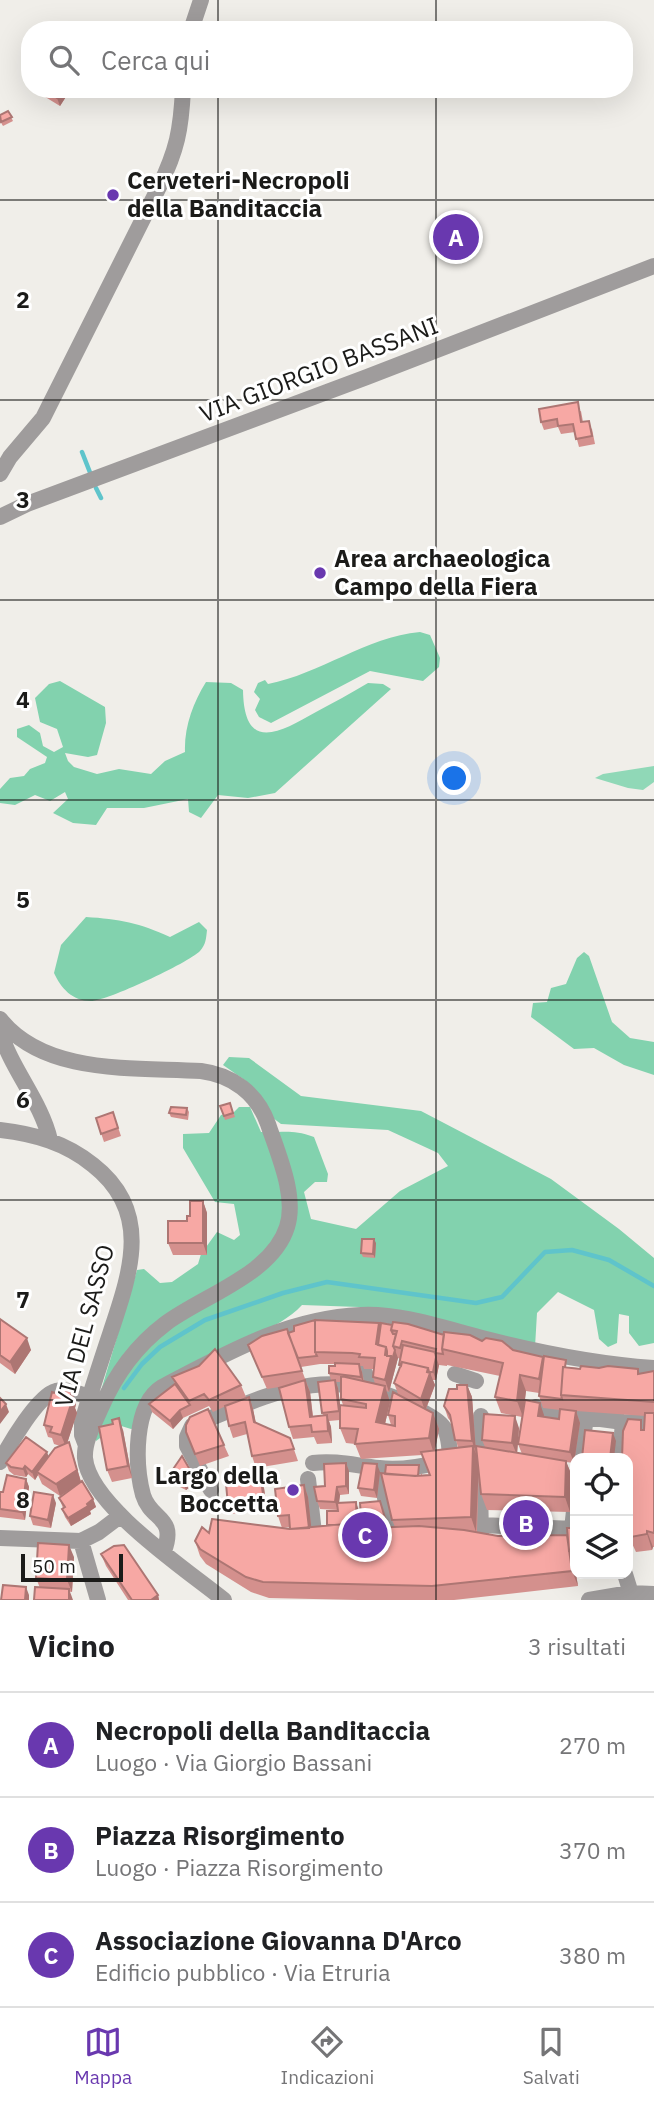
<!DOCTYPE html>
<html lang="it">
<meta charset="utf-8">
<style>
body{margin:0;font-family:"IBM Plex Sans",sans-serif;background:#f6f6f6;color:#202124}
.controls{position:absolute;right:21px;bottom:21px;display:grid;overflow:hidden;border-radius:14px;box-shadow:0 7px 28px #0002}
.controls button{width:63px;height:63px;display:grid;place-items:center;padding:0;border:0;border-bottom:2px solid #e0e0e0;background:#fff;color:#202124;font:35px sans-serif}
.scale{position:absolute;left:21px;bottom:18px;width:102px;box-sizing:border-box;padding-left:7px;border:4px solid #1b1b19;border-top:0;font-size:19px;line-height:24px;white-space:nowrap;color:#1b1b19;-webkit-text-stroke:5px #fff;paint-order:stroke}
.you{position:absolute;left:455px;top:779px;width:24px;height:24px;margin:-18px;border:5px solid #fff;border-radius:50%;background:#1a73e8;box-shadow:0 0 0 10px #1a73e833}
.badge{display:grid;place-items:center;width:46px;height:46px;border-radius:50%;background:#6938af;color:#fff;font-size:23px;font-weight:700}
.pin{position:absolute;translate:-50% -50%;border:4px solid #fff;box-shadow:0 2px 7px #0006}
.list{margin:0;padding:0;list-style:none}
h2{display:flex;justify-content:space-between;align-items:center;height:91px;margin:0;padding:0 28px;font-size:30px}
h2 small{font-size:23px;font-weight:400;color:#757577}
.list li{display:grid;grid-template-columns:46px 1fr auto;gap:21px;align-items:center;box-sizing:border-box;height:105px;padding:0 28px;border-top:2px solid #e0e0e0}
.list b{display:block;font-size:26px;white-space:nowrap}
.list p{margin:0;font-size:23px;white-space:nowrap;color:#757577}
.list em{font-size:23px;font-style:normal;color:#757577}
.icon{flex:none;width:38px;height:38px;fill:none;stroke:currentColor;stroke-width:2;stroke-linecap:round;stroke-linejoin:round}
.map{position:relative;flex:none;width:654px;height:1600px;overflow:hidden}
.search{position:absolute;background:#fff;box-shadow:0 7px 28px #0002;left:21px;right:21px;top:21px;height:77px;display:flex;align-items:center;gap:18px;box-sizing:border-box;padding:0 24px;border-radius:28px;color:#757577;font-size:26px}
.sheet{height:406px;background:#fff}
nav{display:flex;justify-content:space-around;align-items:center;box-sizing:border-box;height:98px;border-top:2px solid #e0e0e0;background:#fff;font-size:19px;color:#757577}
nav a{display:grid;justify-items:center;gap:4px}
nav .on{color:#6938af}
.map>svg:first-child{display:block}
</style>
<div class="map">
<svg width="654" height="1600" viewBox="0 0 654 1600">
<rect width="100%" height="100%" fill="#f0eee9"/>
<path fill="#90d8b7" d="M654,766V782L643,790L628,788L595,778L603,774Z"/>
<path fill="#82d2ae" d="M420,632L430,635L440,658L439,667L423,681L370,671L271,723L259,717L255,710L260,699L254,692L258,683L265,680L268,684C320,674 366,637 420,632Z
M60,681L105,707L106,723L97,755L88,757L65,753L68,761L74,767L97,774L119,769L151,774L165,761L185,752C184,727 193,703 206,682L231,683L243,690C244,753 279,733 316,712C333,703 351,693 368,683L383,684L391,689L275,793L248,798L218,795L201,818L189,812L188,799L144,808H107L96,825L73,823L53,813L68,799L65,792L50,801L35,795L15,805L0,803V789L10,778L24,776L30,769L45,763L47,757L17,737V729L29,725L40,733L43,746L54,752L63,747L57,729L40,722L35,698L49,684Z
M86,917C119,919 140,923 170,937L199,922L207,930C206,939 206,944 200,951C188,963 107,1001 91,1001C72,1001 61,988 54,973L61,945Z
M584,952L589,956L612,1022L630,1038L654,1042V1075L624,1065L594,1048L574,1049L531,1017L533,1003L547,1002L551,988L566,984L577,958Z
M229,1057L249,1058L301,1096L421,1111L551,1179L619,1229L654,1258V1343L639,1346L629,1333V1316L619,1314L617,1343L608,1347L599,1339L594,1310L558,1292L537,1313L535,1347L410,1315L359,1307L302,1305C273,1337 211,1344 174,1376C162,1387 150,1413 141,1427L131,1429L118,1425L96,1441L91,1424L137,1270L144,1269L160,1283L172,1282L198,1264L201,1254L217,1232L234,1240L240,1235L234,1204L215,1202L183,1148V1134L209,1133L221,1115L234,1112L239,1107H250L261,1132C284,1133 291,1129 314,1137L328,1174L327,1182H315L304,1192L311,1219L356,1229L400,1191L448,1166L438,1153L388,1130L281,1124L273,1118L246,1081L223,1065Z"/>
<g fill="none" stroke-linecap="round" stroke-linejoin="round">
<path stroke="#5fc4cb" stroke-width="4.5" d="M82,452L91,475
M96,488L101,498
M124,1388L142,1364L160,1347L205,1320L283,1293L327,1282L476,1303L502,1297L545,1252L572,1250L609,1260L654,1286"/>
<path stroke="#9f9c9c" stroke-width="16" d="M191,30L201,0
M0,474L10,457L43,418L159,187C177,150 181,130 183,89
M0,517L27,504L367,377L654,266
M0,1019C45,1076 136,1067 201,1071C232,1075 257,1093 268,1124C278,1154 297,1196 287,1227C272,1275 202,1296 165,1324C136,1346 115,1375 101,1408C94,1424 84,1441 85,1458C89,1505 187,1570 224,1600
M0,1031C11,1069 41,1101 50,1140
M0,1130C35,1134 66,1143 93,1165C152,1211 131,1271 111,1331C101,1361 91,1391 82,1422V1435L85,1443
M349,1367L363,1369L372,1390
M455,1374L476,1381
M536,1407L541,1411L623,1422L654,1423
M480,1455L481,1416
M580,1458L586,1418
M620,1458L623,1422
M0,1462C9,1445 38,1395 56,1391C66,1388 79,1394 89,1397
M313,1463C336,1460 357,1466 379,1468C400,1471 425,1466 445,1461
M382,1469L385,1498L395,1539
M308,1479L314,1533L328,1534
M211,1490L187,1446V1437L192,1426C273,1393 329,1361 414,1407C444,1424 449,1424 450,1460
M481,1525L575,1529
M572,1529L575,1502
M0,1538L81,1541L99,1532L120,1516
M467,1538H481L480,1483
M81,1541L98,1600
M164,1551C177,1516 151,1521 143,1495C135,1465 133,1405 162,1387C225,1354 287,1318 361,1315C402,1313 446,1329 486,1339C541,1353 597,1364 654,1368
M625,1574L633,1600
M589,1600L630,1593L654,1594"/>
</g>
<path fill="#d4908d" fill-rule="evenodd" d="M40,89H68L69,92L60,106L42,95Z
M8,111L13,121L3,126L0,121Z
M581,411L583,422L592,429L595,444L579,447L575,432L561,434L558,427L544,430L541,422Z
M230,1103L235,1117L225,1120L220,1106Z
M187,1108L189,1112L188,1120L171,1117L169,1113Z
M113,1112L121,1136L104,1142L96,1118Z
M203,1201L207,1213V1255H173L168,1243L187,1221Z
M376,1243L375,1258L363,1257L361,1253Z
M103,1274L100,1285L91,1283L89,1279Z
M0,1319L31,1350L15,1374L0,1363Z
M380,1327L444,1335L482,1341L543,1357L544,1360L568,1367L639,1374L654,1371V1547H653L652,1550L636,1552L628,1535V1458L644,1429L645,1416L576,1411L580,1423L574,1463L566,1462L572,1476L570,1512L487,1510L481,1494L479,1468L477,1532L498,1536L568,1539L575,1528V1563H574L578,1586L454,1600H358L269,1598L251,1592L206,1564L200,1556L195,1541L209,1533L290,1529V1527L282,1528L278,1516L304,1485L308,1497L311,1527L328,1526L327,1525L338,1510L320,1509L317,1501L325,1486L346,1463L349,1471V1494L340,1495L339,1503L359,1511L360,1529L395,1527L392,1520L422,1473V1476L429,1475L422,1455L361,1459L355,1444L346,1443L340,1428V1420L329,1421L331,1427L332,1443L317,1444L314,1437L293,1439L289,1427L285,1386L267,1389L248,1345L288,1333ZM291,1341L301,1367L320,1364H335V1366L329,1373L331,1380L322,1413L323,1415L313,1416L310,1392ZM398,1358L400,1359L399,1365L400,1368L394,1383L398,1394L388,1415L391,1425L385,1424L390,1402L386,1391L389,1392ZM439,1365L447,1366V1365L500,1376L495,1397L501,1413L522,1417L518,1444L522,1454L517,1453L519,1428L482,1440L485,1447L478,1458L476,1453L472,1397L467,1385L457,1389L444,1406L448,1418L452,1423L458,1448L435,1450L439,1429L433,1413L426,1409L435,1385L433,1380H436ZM360,1366H363L364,1369H374L373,1377L375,1384L364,1381L362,1372ZM336,1382H341V1399L343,1405H340L338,1388ZM526,1391L539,1393V1396L543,1408L560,1410L559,1419L544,1417V1415L524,1405Z
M172,1377L241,1385L246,1397L234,1402L249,1397L253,1409L256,1423L290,1438L298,1461L256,1468L252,1456L247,1434L233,1438L229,1426L226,1406L213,1412L209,1406L183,1418L173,1429L152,1412L149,1404L175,1384Z
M72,1392L76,1404L75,1408L77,1413L67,1443L73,1454L81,1482L93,1499L96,1507L90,1511L91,1514L71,1526L65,1517L62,1509L63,1508L59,1498L72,1488L60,1496L42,1484L38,1475L35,1480L28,1474L26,1477L14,1475L9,1471L6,1463L49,1457L60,1446L54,1444L52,1438L48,1437L44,1425L59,1394Z
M123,1430L132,1478L112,1482L107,1470Z
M186,1432L224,1445L229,1456L200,1466Z
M380,1472L377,1498L361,1496L358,1488Z
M169,1475L196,1483L186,1490L172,1483Z
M26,1479L29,1487L25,1520L0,1517V1492H3Z
M264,1488L267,1509L231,1514L228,1505Z
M56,1503L51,1528L33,1525L30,1516Z
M101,1554L158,1595L159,1600H128L106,1566Z
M74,1557L72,1592L40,1588L36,1578Z"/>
<path fill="#ad7673" d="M63,89H68L69,92L60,106L57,98Z
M203,1201L207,1213V1255L203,1243Z
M374,1239L376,1243L375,1258L373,1254Z
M102,1270L103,1274L100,1285L99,1281Z
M27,1338L31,1350L15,1374L10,1362Z
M386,1347L395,1350L398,1358L389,1392L385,1380V1355Z
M436,1357L439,1365L436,1380L433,1372Z
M543,1357L548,1373L545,1395L539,1379Z
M359,1364L362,1372L364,1385L361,1377Z
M428,1368L435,1385L425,1411L421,1399Z
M520,1375L526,1391L523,1417L517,1401Z
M305,1380L310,1392L314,1428L310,1417Z
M335,1380L338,1388L342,1419L339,1411Z
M467,1385L472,1397L476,1453L472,1441Z
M385,1386L390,1402L382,1437L376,1422Z
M72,1392L76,1404L75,1408L77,1413L66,1447L61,1435Z
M249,1397L253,1409L258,1434L254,1422Z
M540,1403L544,1415L542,1428L538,1416Z
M6,1404L9,1412L0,1424V1412Z
M180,1410L183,1418L173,1429L170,1421Z
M576,1411L580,1423L574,1463L570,1452Z
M433,1413L439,1429L434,1454L429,1438Z
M327,1415L331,1427L332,1443L328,1431Z
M515,1416L519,1428L517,1455L512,1443Z
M119,1418L123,1430L132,1478L128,1466Z
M613,1433L616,1441L614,1458H610Z
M69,1442L81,1482L60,1496L56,1484Z
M473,1446L479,1461L476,1532L471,1517Z
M47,1452L50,1460L37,1472L38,1475L35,1480L32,1472Z
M566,1461L572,1476L570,1512L565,1497Z
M346,1463L349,1471V1494L346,1486Z
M377,1464L380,1472L377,1498L374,1490Z
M25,1466L28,1474L26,1477L23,1469Z
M193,1475L196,1483L186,1490L183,1482Z
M26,1479L29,1487L25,1520L22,1512Z
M261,1480L264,1488L267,1509L264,1501Z
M304,1485L308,1497L313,1543L309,1531Z
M337,1487L340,1495L338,1510L335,1502Z
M53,1495L56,1503L51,1528L48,1520Z
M93,1499L96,1507L90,1511L91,1514L71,1526L68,1518Z
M356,1502L359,1511L360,1532L357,1524Z
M647,1531L653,1547L652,1550L647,1534Z
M69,1545L74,1557L72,1592L67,1580Z
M569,1551L574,1563L578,1586L572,1571Z
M26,1587L29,1595V1600H25Z
M69,1589L73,1600H69Z
M158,1595L159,1600H151Z"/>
<path fill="#f7a8a4" stroke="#ad7673" stroke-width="2" d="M43,89H63L57,98Z
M8,111L12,117L1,122L0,115Z
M578,402L581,422L589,421L592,436L576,439L573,424L558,426L557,419L541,422L539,409Z
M230,1103L233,1113L224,1116L220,1106Z
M171,1107L187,1108L186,1115L169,1113Z
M113,1112L118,1128L101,1134L96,1118Z
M190,1201H203V1243H168V1221H187V1216H190Z
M362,1239H374L373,1254L361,1253Z
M92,1267L102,1270L99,1281L89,1279Z
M0,1319L27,1338L10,1362L0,1355Z
M315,1320L379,1323L376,1344L386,1347L385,1355L391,1356L385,1380L373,1377L375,1358L359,1357L360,1354L352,1353L315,1352Z
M315,1320V1352L317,1356L298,1358L288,1333L294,1331V1326Z
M393,1322L408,1324L444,1335L442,1349L443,1354L435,1353L436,1349L402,1341L400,1348L393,1346L397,1331L391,1330Z
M381,1323L392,1325L391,1330L393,1334H396L393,1346L395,1350L392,1360L391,1356H387V1351L386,1347L378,1345Z
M287,1329L302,1371L262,1377L248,1345L262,1336Z
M444,1332L470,1335L482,1341L486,1338L502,1341L513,1350L543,1357L539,1379L520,1375L517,1401L495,1397L503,1363L442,1349Z
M403,1345L435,1352L436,1357L433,1372H429L428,1368L402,1362L401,1366L399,1365Z
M215,1349L241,1385L209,1400L204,1394L189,1401L172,1377L199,1366Z
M544,1356L566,1360L565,1367H563L561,1395L562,1399L539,1396Z
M402,1362L428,1368L427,1372L430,1373L421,1399L394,1383Z
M335,1363L359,1364L361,1377L329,1373V1366H335Z
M581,1366L599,1368L608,1366L638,1369V1374L654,1371V1402L561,1395L563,1367L580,1369Z
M341,1376L385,1386L376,1422L395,1426V1416L388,1415L393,1392L433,1413L429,1438L355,1444L358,1429L340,1428V1405L366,1408V1404L341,1399Z
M305,1380L310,1417L327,1415L328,1431L312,1432L311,1425L289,1427L279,1388Z
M335,1380L339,1411L322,1413L318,1382Z
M175,1384L190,1405L180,1410L170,1421L149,1404Z
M457,1385H467L472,1441L455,1440L450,1415L444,1406L449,1389H457Z
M60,1389L72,1392L69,1400L72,1401L61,1435L50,1432L52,1427L44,1425L52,1392L59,1394Z
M249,1397L254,1422L290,1438L294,1449L252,1456L245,1422L229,1426L225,1406Z
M0,1398L6,1404L0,1412Z
M525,1400L540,1403L538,1416L559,1419L560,1409L576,1411L570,1452L518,1444Z
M208,1409L224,1445L195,1454L186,1432V1425L190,1417Z
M645,1413H654V1533L647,1531V1534L631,1537L628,1531V1458H622L623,1431L628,1419L641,1420V1430H644Z
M484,1414L515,1416L512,1443L482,1440Z
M119,1418L128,1466L107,1470L99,1427L113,1424L112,1420Z
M585,1430L613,1433L610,1458H582Z
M26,1437L47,1452L32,1472L25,1466L23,1469L11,1467L6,1463Z
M69,1442L77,1470L56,1484L37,1472L55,1448Z
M473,1446L471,1517L392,1520L381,1473L415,1476L430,1475L421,1452Z
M476,1446L566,1461L565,1497L481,1494Z
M182,1456L193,1475L183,1482L169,1475Z
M346,1463V1486L337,1487L335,1502L317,1501L314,1487L325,1486L324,1464Z
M363,1463L377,1464L374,1490L358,1488Z
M386,1465H419L418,1476L385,1474Z
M7,1475L26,1479L22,1512L0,1509V1492H3Z
M261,1480L264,1501L228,1505L226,1484Z
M82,1481L93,1499L87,1504L88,1506L68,1518L62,1509L65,1507L59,1498Z
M304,1485L309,1528L290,1529L289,1515L278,1516L275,1489Z
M34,1492L53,1495L48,1520L30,1516Z
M380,1501L388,1528L362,1529L360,1503Z
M356,1502L357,1524L327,1525V1511H338L337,1503Z
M212,1519L290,1529L345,1524V1529L419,1526L464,1530L498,1536L567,1535L572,1571L432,1586L263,1582L246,1577L200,1549L195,1541L202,1527L209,1533Z
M567,1528H575V1551H569Z
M38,1543L69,1545L67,1580L36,1578Z
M124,1545L158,1595L151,1600H132L101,1554L114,1546Z
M3,1585L26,1587L25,1600H1Z
M35,1587L69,1589V1600H34Z"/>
<path fill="none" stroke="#1b1b19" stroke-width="2" stroke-opacity="0.55" d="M218,0V30M436,0V30M218,89V1600M436,89V1600M0,200H654M0,400H654M0,600H654M0,800H654M0,1000H654M0,1200H654M0,1400H654"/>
<g fill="#6938af" stroke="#fff" stroke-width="2.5">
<circle cx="113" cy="195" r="7"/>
<circle cx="320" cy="573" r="7"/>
<circle cx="293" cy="1490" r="7"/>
</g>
<g text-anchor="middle" stroke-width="6" stroke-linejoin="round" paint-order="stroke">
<g font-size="24" font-weight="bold" fill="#1b1b19" stroke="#fff" text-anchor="start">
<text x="127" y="189">Cerveteri-Necropoli<tspan x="127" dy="28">della Banditaccia</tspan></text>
<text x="334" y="567">Area archaeologica<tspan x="334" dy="28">Campo della Fiera</tspan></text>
<text x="279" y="1484" text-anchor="end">Largo della<tspan x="279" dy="28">Boccetta</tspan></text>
</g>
<g font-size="24" fill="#1b1b19" stroke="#fff">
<text transform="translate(319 370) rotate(-21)" y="8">VIA GIORGIO BASSANI</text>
<text transform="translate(85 1326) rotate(-75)" y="8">VIA DEL SASSO</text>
</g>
</g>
<g font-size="23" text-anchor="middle" font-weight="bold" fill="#1b1b19" stroke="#fff" stroke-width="6" stroke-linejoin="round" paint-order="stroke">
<text x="23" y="308">2</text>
<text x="23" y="508">3</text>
<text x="23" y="708">4</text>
<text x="23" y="908">5</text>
<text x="23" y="1108">6</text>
<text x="23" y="1308">7</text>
<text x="23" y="1508">8</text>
</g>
</svg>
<div class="controls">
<button><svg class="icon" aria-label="locate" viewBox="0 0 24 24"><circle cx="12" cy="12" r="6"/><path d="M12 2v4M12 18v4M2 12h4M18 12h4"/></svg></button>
<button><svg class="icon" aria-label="layers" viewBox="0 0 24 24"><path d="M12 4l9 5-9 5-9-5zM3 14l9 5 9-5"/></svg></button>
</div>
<div class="scale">50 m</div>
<div class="you"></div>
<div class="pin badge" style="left:456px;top:237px">A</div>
<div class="pin badge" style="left:526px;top:1523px">B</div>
<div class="pin badge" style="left:365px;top:1535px">C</div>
<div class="search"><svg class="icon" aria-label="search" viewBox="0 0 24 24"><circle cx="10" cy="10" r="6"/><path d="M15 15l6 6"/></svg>Cerca qui</div>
</div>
<section class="sheet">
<h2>Vicino<small>3 risultati</small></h2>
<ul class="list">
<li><span class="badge">A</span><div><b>Necropoli della Banditaccia</b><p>Luogo · Via Giorgio Bassani</p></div><em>270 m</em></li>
<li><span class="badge">B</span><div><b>Piazza Risorgimento</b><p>Luogo · Piazza Risorgimento</p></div><em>370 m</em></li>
<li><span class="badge">C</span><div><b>Associazione Giovanna D'Arco</b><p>Edificio pubblico · Via Etruria</p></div><em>380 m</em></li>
</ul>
</section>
<nav>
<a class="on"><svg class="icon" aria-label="map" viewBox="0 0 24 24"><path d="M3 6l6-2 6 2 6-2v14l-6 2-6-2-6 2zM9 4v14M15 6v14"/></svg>Mappa</a>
<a><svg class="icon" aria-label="directions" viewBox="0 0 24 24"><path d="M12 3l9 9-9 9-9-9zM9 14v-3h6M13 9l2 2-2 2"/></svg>Indicazioni</a>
<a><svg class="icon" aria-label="saved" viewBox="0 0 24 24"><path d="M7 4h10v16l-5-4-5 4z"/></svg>Salvati</a>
</nav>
